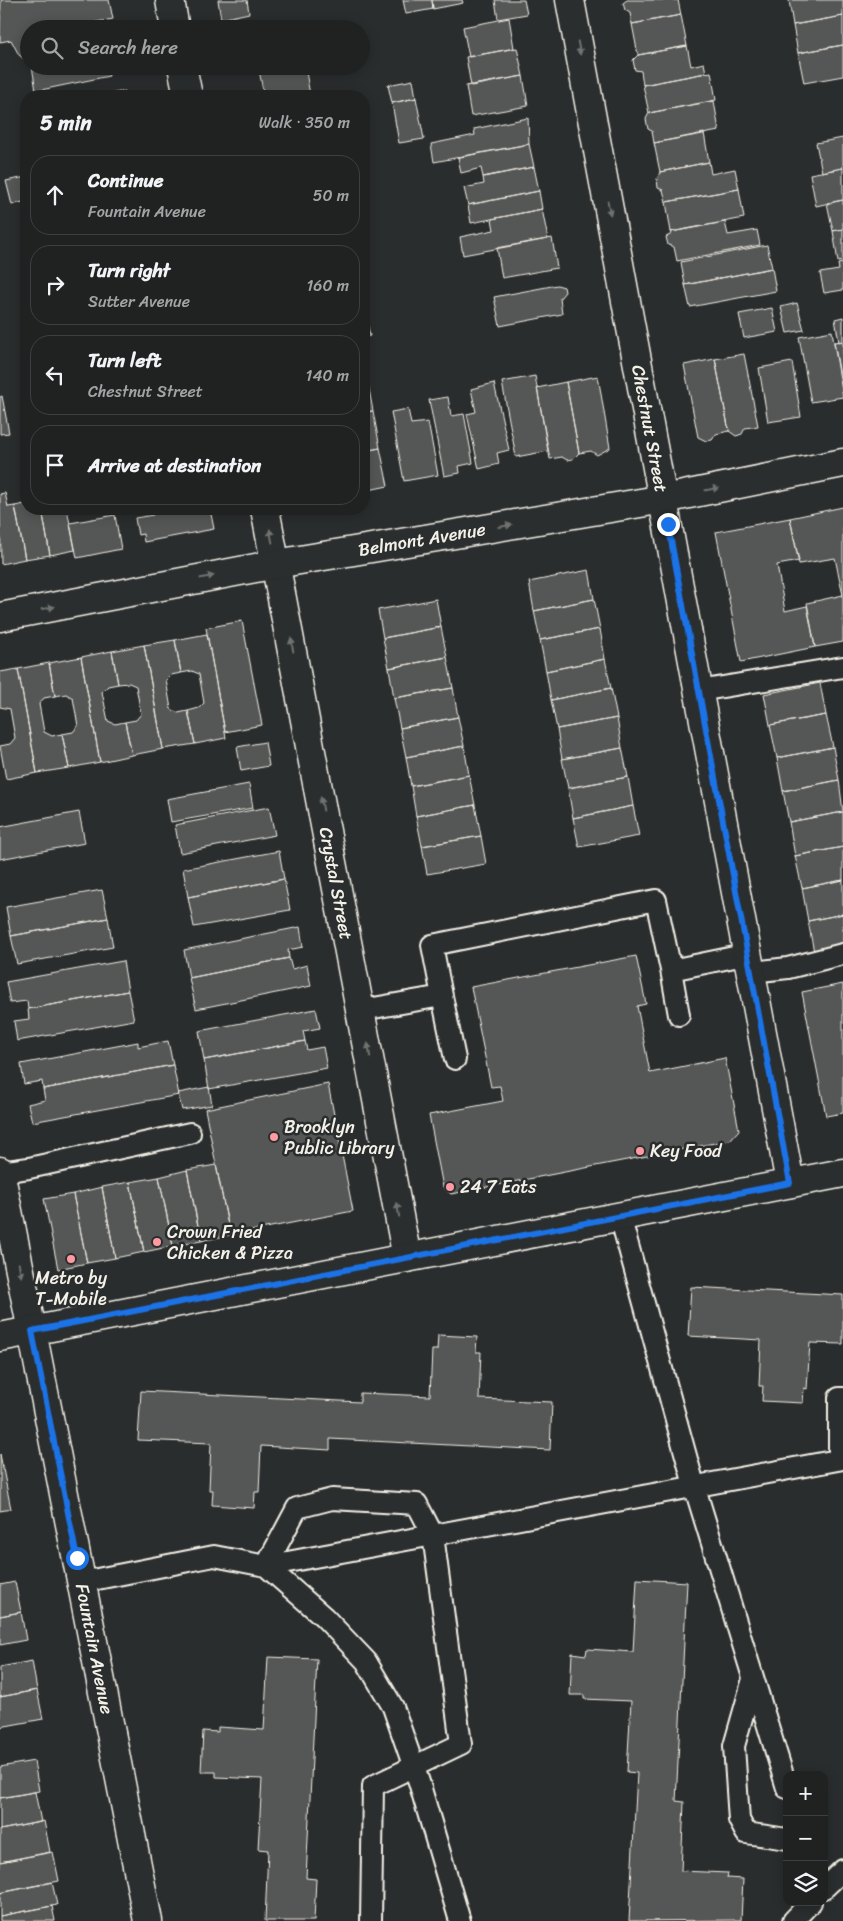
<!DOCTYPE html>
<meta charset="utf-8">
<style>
body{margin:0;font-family:Sriracha,sans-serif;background:#282a2a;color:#f1f3f6}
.controls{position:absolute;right:15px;bottom:15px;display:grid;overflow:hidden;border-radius:10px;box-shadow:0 2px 12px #0003}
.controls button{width:45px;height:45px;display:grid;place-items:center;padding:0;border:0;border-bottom:1px solid #3d3f40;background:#202222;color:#f1f3f6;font:25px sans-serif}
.stop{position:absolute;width:15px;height:15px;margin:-11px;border:4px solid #1a73e8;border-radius:50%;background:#fff}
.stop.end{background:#1a73e8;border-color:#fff;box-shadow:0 1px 5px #0008}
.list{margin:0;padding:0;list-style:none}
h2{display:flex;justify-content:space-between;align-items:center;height:65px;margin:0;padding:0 20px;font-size:21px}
h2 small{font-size:16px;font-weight:400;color:#a2a4a5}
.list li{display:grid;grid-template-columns:32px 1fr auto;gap:15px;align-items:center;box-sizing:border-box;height:80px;margin:0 10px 10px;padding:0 10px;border:1px solid #3d3f40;border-radius:20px}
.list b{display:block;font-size:19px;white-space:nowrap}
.list p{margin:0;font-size:16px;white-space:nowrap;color:#a2a4a5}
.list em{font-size:16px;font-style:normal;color:#a2a4a5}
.icon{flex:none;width:28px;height:28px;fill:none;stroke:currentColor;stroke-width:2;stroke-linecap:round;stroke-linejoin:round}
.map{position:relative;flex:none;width:843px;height:1921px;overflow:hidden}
.search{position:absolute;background:#202222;box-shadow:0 2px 12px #0003;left:20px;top:20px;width:350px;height:55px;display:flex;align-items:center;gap:12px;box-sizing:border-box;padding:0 18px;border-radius:28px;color:#a2a4a5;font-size:19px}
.panel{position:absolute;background:#202222;box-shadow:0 2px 12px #0003;left:20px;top:90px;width:350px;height:425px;border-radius:20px}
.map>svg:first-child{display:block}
</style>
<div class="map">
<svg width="843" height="1921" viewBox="0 0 843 1921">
<rect width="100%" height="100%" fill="#2a2d2e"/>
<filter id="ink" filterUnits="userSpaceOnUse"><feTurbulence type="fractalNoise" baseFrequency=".02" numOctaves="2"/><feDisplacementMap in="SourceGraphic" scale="10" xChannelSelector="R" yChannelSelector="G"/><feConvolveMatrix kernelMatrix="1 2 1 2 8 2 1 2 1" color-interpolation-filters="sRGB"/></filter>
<g filter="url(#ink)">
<path fill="#555756" stroke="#f4f1e8" d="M1,0H109L113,19L91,23L92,29H29V63L19,55L11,40L0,42Z
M218,0H247L249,13L221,19Z
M403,0H432L433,9L406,14Z
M432,0H462L463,3L433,9Z
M495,0H524L527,14L498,19Z
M627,0H678L681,15L632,24L630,13L625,10L623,3Z
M789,0H843V16L793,25Z
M681,15L687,46L638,55L632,24Z
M843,16V45L798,53L793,25Z
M509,18L514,48L469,57L463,27Z
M843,45V76L804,83L798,53Z
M687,46L691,66L704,63L706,73L643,85L641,71L635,70L633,60L638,55Z
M517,48L523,76L471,86L466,57Z
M32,66H107L109,76L36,91Z
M281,66H305L310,95L264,96L259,70Z
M711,72L716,100L649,113L643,85Z
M523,76L528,106L471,116L466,86Z
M413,80L416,98L392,103L388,85Z
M125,91L126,96H98Z
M416,98L424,139L399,143L392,103Z
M714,101L719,131L654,143L652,131L648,129L646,119L649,113Z
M528,118L529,144L434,162L431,144L475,135L474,129Z
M704,133L709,162L660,172L654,143Z
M843,138V168L822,172L816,143Z
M529,144L534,167L483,177L481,168L461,173L458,157Z
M709,162L711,174L735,169L739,189L666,202L663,190L658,188L657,179L660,172Z
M534,167L539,191L468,205L464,188L484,184L483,177Z
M843,168V200L816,206L810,174Z
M26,177V201L12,205L6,181Z
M739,189L744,218L671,232L666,202Z
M539,191L542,209L471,223L468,205Z
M843,200V229L833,231L827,203Z
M542,209L548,239L463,255L460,237L494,230L492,219Z
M725,222L728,235L757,230L760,245L677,261L674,247L668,245L666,237L672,234L671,232Z
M843,229V261L838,262L833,231Z
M552,238L557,268L502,278L497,248Z
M767,245L772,268L685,285L681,262Z
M843,263V290L824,293L820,273L839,270L838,264Z
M772,268L776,291L690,307L685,285Z
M557,285L564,287L565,292L560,298L562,314L500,326L494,297Z
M797,303L804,330L787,333L781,307Z
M772,308L777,332L744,338L739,314Z
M366,317L370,336L364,337V318Z
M843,317V341L839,342L835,319Z
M832,331L843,397L811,402L799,337Z
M843,341V392L834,342Z
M744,354L758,426L745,428L742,434L736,436L729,431L715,359Z
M715,359L729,431L716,434L712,440L706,441L698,437L684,365Z
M792,362L801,417L768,422L759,368Z
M364,372H366L373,411L364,412Z
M535,376L548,451L516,457L502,382Z
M598,376L610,448L597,455L591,451L579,453L566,382Z
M566,382L579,453L573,459L567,460L562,457L550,459L537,388Z
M494,383L509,450L497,453L499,464L479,469L467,414L476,412L471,389Z
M2,396L9,433L0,434V397Z
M448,397L451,416L464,414L473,463L459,466L460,473L444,476L429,400Z
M408,409L411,424L428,422L438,475L404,481L391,412Z
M373,411L380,448L364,451V412Z
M380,448L388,486L364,491V451Z
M26,489V509H42L50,555L25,559L15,506L25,504L22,490Z
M5,493L8,507L15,506L25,559L1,564L0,494Z
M843,507V642L815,647L807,603L843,595L835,558L799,564L790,518Z
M42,509H67L75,550L50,555Z
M152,509H210L214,529L144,542L143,534L138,535L135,518L153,515Z
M115,515L121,549L77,558L70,523Z
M790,518L799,561L777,565L785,611L807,606L815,647L741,662L716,532Z
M589,570L594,599L534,611L529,582Z
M436,599L441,627L383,638L378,610Z
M594,599L600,629L540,640L534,611Z
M242,621L262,725L225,732L206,628Z
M441,627L447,657L389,668L383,638Z
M600,629L605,659L546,671L540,640Z
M207,634L226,738L195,744L188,711L199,708L204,703L199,674L192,671L181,673L175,640Z
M175,640L181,673L171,675L166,680L171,709L178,713L188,711L195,744L163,749L144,645Z
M144,645L163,749L132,755L125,722L136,720L141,714L136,686L129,683L118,684L112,651Z
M112,651L118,684L108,686L102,692L108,721L115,724L125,722L132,755L100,762L81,657Z
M81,657L100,762L69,768L62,734L73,732L78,726L73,698L66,694L55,696L49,663Z
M447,657L453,688L394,698L389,668Z
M605,659L611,688L551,700L546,671Z
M49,663L55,696L44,698L39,704L44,732L52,736L62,734L69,768L37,773L18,669Z
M18,669L37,773L6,779L0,746L10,744L15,738L10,709L0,707V672Z
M820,683L826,715L770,725L764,694Z
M453,688L458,717L400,728L394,698Z
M611,688L617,718L557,729L551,700Z
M826,715L833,747L777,758L770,725Z
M458,717L464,746L406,757L400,728Z
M617,718L622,748L562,759L557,729Z
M265,742L269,766L241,771L237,747Z
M464,746L469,775L411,786L406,757Z
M833,747L839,780L783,791L777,758Z
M622,748L628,777L568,788L562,759Z
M469,775L475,805L416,816L411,786Z
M628,777L633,806L573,818L568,788Z
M839,780L843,812L789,822L783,791Z
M249,784L253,808L171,822L167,799Z
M475,805L481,836L422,846L416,816Z
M633,806L639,836L579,847L573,818Z
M269,807L275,835L180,853L175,825Z
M79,812L85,843L0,859V827Z
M843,812V847L795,856L789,822Z
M481,836L486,864L427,874L422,846Z
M843,847V880L802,888L795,856Z
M279,851L284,879L188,897L183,869Z
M284,879L290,910L194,927L188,897Z
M843,880V914L808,921L802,888Z
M102,890L108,918L11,936L6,907Z
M843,914V947L814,952L808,921Z
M108,918L113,947L17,964L11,936Z
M300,927L303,947L288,950L289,958L189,978L184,950Z
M636,956L646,1004L637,1006L650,1073L725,1058L739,1130L730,1140L451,1194L443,1187L429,1115L503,1101L500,1086L491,1087L471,987Z
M289,958L292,969L307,965L311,986L196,1009L189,978Z
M123,961L128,991L28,1009L27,1001L10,1003L6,982Z
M843,984V1113L826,1116L802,992Z
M128,991L134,1020L17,1041L14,1021L29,1019L28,1009Z
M316,1009L320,1028L303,1031L305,1041L204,1060L199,1031Z
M168,1041L173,1065L43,1089L42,1081L24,1084L21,1064L138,1042V1047Z
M305,1041L307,1050L323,1047L327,1068L209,1089L204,1060Z
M173,1065L179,1095L32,1122L28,1104L45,1100L43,1089Z
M328,1084L353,1211L230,1235L205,1109Z
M209,1087L212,1105L182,1110L178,1093Z
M216,1165L230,1235L201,1241L187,1170Z
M187,1170L201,1241L173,1246L159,1177Z
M159,1177L173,1246L144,1252L130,1182Z
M130,1182L144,1252L115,1258L102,1187Z
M102,1187L115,1258L87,1263L73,1194Z
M73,1194L87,1263L58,1269L44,1199Z
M691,1287L843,1295V1344L810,1343L807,1389L804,1388L803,1403L762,1401L763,1386H759L761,1340L688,1336Z
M438,1335L477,1337L476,1352H481L479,1399L552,1402L550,1450L330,1439V1450L261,1446L259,1492H255L254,1508L212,1505L213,1490H209L211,1443L138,1440L141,1391L360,1402V1393L430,1396L432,1350H437Z
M0,1454L11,1509L0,1511Z
M637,1579L687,1582L676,1801L684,1802L681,1871L728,1873L727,1878L743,1879L741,1920L629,1921L637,1773L627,1772L631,1701L584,1699V1695H570L572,1653L586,1655L587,1649L633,1652Z
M15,1582L21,1612L0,1616V1585Z
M21,1612L26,1640L0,1645V1616Z
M268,1657L317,1659L306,1878L316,1879L314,1921H265L268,1850L258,1849L262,1779L216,1777V1772H201L203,1731L218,1732V1727L264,1730Z
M32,1661L37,1690L0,1697V1667Z
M37,1690L43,1719L0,1727V1697Z
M34,1761L39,1791L0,1798V1767Z
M35,1792L41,1822L0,1830V1798Z
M44,1821L50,1852L0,1862V1830Z
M53,1852L59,1881L0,1893V1862Z
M52,1882L57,1905L0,1916V1893Z
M52,1906L55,1921H0V1916Z"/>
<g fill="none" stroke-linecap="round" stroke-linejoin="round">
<defs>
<path id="lane" d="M699,691L843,667
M671,970L679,1015
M752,972L788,968L843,954
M442,996L455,1059
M362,1010L442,996L432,945L656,900L671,970L749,954
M0,1172L29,1168L190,1133
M620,1216L694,1485L787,1788
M839,1459V1398H843
M266,1566L297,1508L332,1499L417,1504L433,1535L461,1744L373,1786L371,1921
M266,1566L843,1459
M82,1582L214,1556L266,1566L324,1617L366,1661L393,1707L419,1782L460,1921
M753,1679L734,1746L739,1820L746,1833L787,1839
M824,1888L843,1870
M793,1921L811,1902"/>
<g id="street">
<path d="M170,0L175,29"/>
<path id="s1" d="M570,0L790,1183"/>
<path d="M182,66L188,96"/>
<path id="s2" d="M265,509L407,1258"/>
<path id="s3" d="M0,617L276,564L664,499L843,463"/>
<path d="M0,1171L32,1331"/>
</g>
<g id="secondary">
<path id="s4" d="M32,1331L148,1921"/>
<path d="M0,1337L843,1173"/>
</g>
</defs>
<use href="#lane" stroke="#f4f1e8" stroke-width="24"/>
<use href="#street" stroke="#f4f1e8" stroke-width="31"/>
<use href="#secondary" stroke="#f4f1e8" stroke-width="31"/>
<use href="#lane" stroke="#2a2d2e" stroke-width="20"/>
<use href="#street" stroke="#2a2d2e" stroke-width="28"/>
<use href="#secondary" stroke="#2a2d2e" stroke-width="28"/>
</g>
<defs><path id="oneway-solid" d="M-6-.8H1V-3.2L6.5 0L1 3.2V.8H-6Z" transform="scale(1.25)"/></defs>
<g fill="#71726f">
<use href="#oneway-solid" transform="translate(579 48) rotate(79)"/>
<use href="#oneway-solid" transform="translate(609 208) rotate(79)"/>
<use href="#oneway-solid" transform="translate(712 489) rotate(-11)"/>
<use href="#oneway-solid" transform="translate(505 526) rotate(-10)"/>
<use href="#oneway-solid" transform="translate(271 536) rotate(-101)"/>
<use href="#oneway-solid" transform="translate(207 577) rotate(-11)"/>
<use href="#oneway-solid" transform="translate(48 608) rotate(-11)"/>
<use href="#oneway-solid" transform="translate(292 645) rotate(-101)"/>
<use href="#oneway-solid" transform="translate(322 804) rotate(-101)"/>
<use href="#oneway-solid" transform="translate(369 1050) rotate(-100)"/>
<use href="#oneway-solid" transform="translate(398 1210) rotate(-100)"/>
<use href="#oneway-solid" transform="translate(20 1270) rotate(79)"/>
</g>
</g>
<g fill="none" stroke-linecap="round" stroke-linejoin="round" filter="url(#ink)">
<path stroke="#1a73e8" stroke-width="6" d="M77,1558L32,1331L790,1183L668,524"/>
</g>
<g fill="#ff9aa2" stroke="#2a2d2e" stroke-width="2">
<circle cx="274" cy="1137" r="5"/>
<circle cx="640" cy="1151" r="5"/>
<circle cx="450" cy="1187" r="5"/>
<circle cx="157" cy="1242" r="5"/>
<circle cx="71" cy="1259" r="5"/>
</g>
<g text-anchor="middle" stroke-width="5" stroke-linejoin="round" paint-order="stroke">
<g font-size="18" fill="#f4f1e8" stroke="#2a2d2e">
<text dy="6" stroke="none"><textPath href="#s1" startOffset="436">Chestnut Street</textPath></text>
<text dy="6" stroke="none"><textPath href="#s3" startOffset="429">Belmont Avenue</textPath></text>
<text dy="6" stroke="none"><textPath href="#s2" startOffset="381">Crystal Street</textPath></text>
<text dy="6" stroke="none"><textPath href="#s4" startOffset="324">Fountain Avenue</textPath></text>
</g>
<g font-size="18" fill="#f4f1e8" stroke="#2a2d2e" text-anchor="start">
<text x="284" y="1133">Brooklyn<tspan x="284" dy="21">Public Library</tspan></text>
<text x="650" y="1157">Key Food</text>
<text x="460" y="1193">24 7 Eats</text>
<text x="167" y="1238">Crown Fried<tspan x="167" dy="21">Chicken &amp; Pizza</tspan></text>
<text x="71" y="1284" text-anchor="middle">Metro by<tspan x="71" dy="21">T-Mobile</tspan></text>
</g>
</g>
</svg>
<div class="controls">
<button>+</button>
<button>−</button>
<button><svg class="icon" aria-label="layers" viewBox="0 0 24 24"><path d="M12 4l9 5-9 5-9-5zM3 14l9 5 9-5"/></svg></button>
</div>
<div class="stop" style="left:77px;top:1558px"></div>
<div class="stop end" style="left:668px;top:524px"></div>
<div class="search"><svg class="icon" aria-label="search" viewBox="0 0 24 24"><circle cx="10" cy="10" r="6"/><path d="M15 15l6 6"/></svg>Search here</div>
<section class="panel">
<h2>5 min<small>Walk · 350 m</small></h2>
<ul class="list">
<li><svg class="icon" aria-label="ahead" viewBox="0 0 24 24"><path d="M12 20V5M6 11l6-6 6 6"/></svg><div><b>Continue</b><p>Fountain Avenue</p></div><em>50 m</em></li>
<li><svg class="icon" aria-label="right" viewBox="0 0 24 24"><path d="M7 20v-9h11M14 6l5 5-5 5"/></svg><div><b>Turn right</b><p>Sutter Avenue</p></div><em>160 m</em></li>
<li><svg class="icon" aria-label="left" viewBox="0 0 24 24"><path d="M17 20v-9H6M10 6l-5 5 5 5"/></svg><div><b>Turn left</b><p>Chestnut Street</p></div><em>140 m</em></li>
<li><svg class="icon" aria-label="arrive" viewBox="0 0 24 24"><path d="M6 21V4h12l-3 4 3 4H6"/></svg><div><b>Arrive at destination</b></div></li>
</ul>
</section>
</div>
